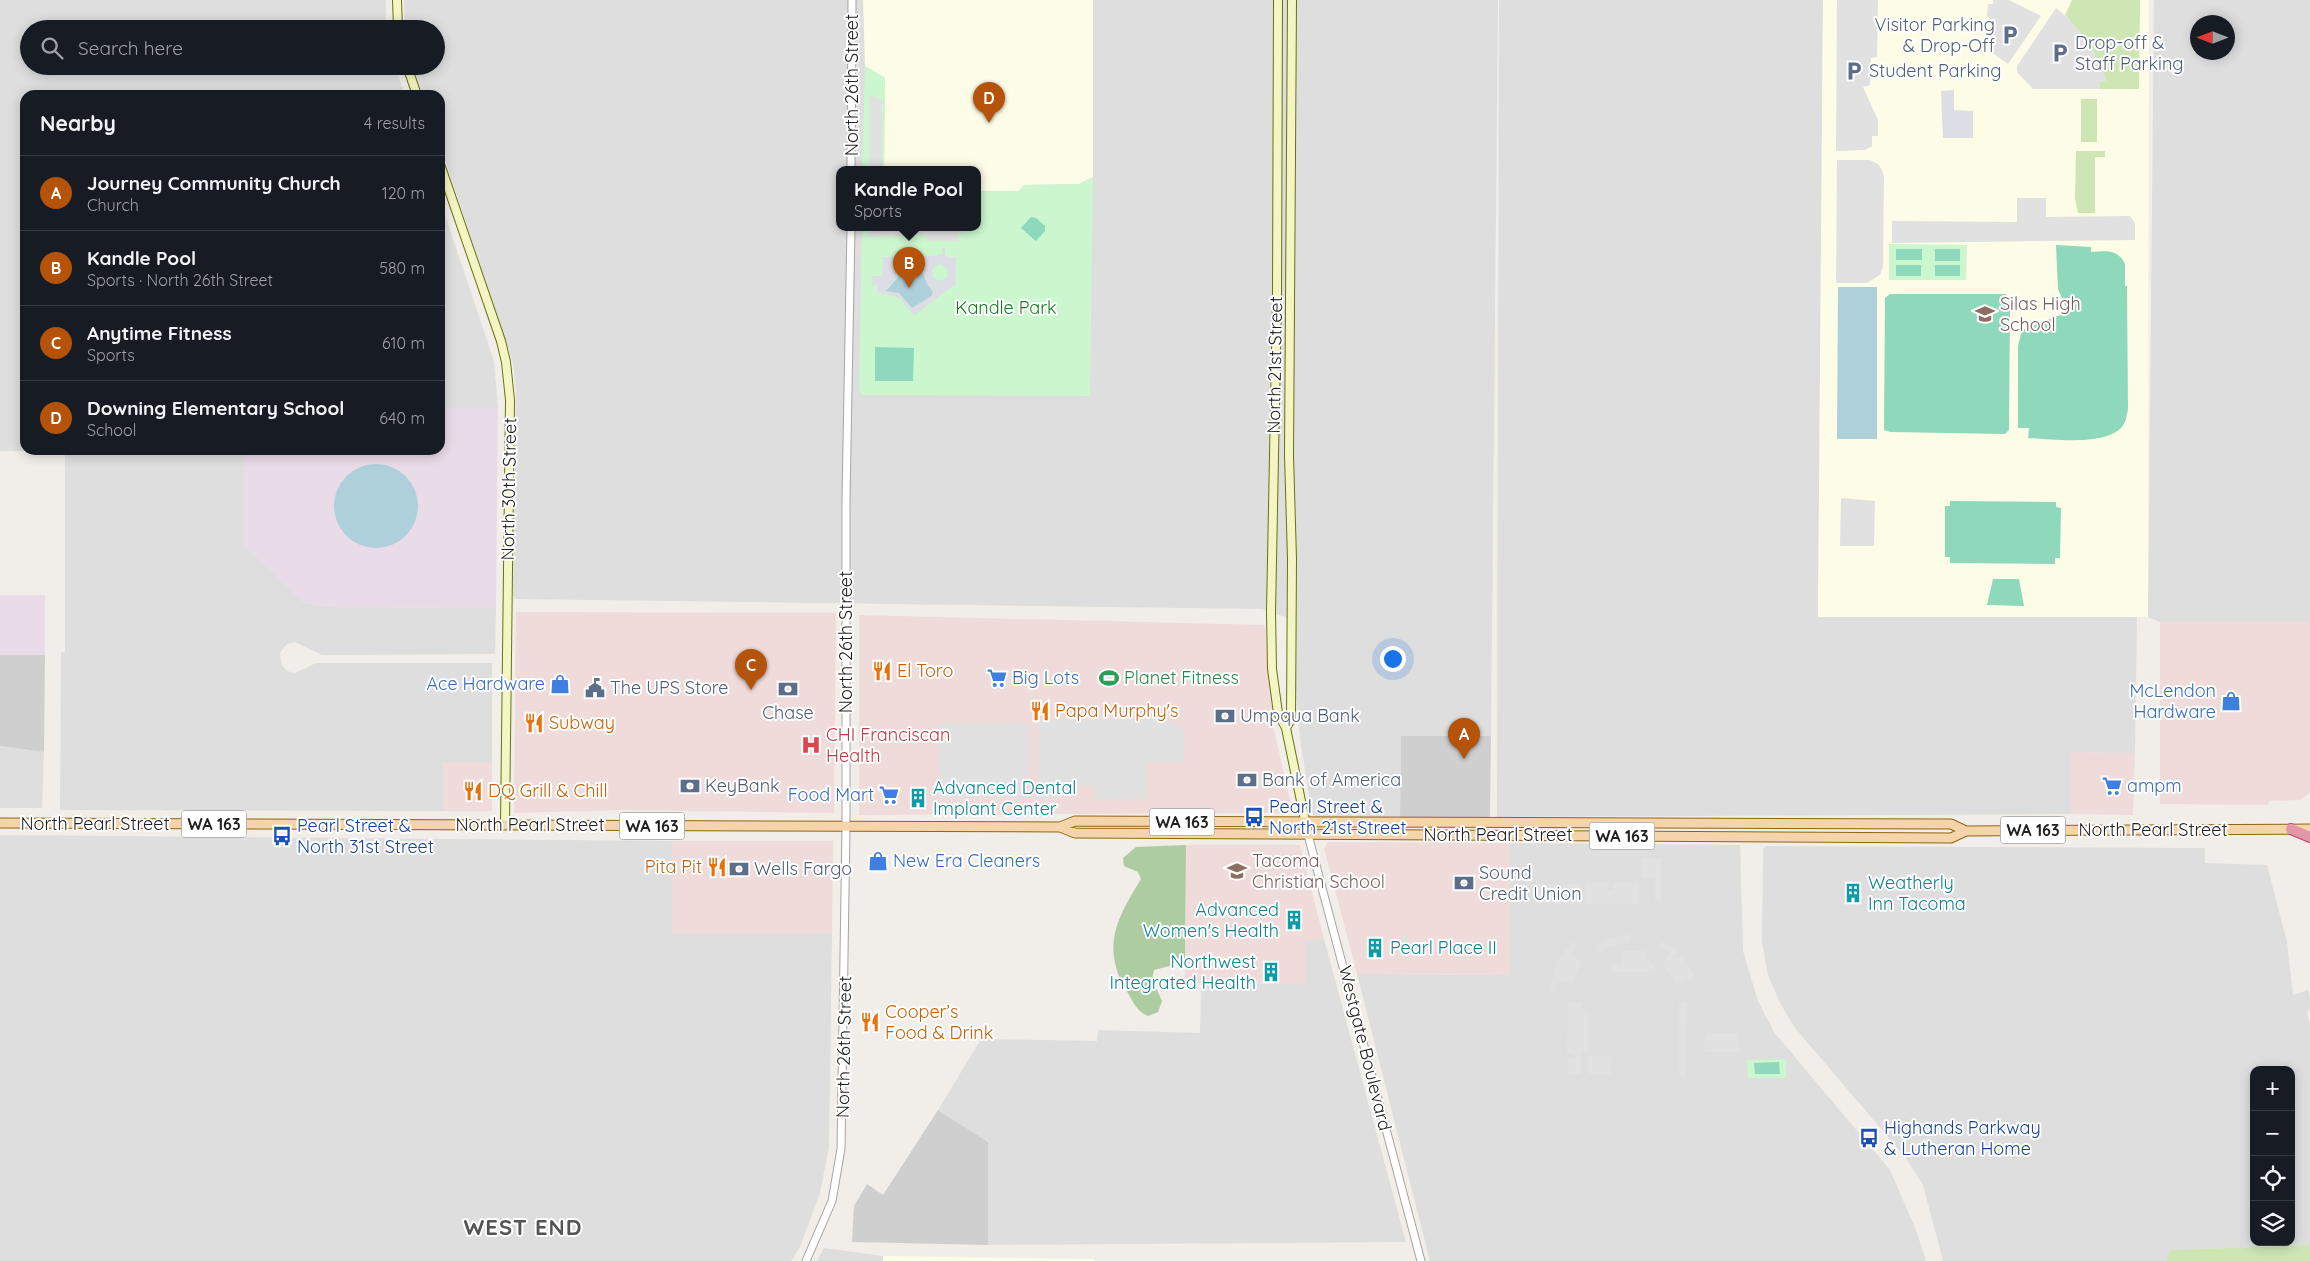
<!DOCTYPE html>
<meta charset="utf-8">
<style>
body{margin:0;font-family:Quicksand,sans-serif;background:#242831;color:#f1f3f6}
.controls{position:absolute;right:15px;bottom:15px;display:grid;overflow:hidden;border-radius:10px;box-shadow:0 2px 12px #0003}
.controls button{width:45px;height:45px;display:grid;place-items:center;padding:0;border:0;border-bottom:1px solid #363941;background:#171b24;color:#f1f3f6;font:25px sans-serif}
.compass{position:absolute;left:2190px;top:15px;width:45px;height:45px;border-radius:50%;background:#171b24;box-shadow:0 2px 12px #0003;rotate:270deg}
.you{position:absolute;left:1392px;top:658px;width:18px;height:18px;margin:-12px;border:4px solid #fff;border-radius:50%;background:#1a73e8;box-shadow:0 0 0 8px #1a73e833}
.badge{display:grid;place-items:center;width:32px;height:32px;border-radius:50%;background:#b45309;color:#fff;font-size:16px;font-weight:700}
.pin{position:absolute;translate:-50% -41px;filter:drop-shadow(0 1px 2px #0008)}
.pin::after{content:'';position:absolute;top:26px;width:18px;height:15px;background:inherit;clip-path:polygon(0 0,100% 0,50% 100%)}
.popup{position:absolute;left:836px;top:166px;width:145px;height:65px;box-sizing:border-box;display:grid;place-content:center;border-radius:10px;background:#171b24;filter:drop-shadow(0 1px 4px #0005);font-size:16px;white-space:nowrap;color:#9ea1a6}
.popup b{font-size:19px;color:#f1f3f6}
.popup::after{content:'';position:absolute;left:50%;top:100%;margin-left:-10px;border:10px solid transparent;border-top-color:#171b24}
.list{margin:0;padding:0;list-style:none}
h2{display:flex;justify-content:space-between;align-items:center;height:65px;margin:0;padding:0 20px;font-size:21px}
h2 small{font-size:16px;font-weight:400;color:#9ea1a6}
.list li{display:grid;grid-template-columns:32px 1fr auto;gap:15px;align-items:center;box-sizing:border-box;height:75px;padding:0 20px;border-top:1px solid #363941}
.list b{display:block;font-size:19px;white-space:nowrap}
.list p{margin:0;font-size:16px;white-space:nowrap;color:#9ea1a6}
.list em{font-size:16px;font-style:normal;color:#9ea1a6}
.icon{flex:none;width:28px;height:28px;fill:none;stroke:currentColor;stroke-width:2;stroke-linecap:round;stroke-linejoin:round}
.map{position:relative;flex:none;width:2310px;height:1261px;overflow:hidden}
.search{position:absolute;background:#171b24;box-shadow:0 2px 12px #0003;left:20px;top:20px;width:425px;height:55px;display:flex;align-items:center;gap:12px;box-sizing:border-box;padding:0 18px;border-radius:28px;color:#9ea1a6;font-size:19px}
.panel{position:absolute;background:#171b24;box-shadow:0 2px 12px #0003;left:20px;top:90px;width:425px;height:365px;border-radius:15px}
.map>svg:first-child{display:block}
</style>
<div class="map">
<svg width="2310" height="1261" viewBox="0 0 2310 1261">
<rect width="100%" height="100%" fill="#f1eee9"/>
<path fill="#dfdede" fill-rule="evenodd" d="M0,0H386V29H29V66H395L405,95H25V450H244V544L303,602L332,607L496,608L495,654L322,655L295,642L287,644L280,653L282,665L287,671L295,673L316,663H492V762H444L443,811L60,810L61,652H65V451H0Z
M404,0H1498L1491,736H1401L1400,819H1318L1312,814L1300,739L1294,668L1295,620L1261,609L516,599L513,596L516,393L513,363L440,145V95H423L413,66H436V29H405ZM840,169H978V227H840Z
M1499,0H1823L1818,617H2137L2135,753L2071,752V814L1497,817Z
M2154,0H2310V622H2160L2148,617ZM2198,22H2228V52H2198Z
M440,200L494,361L498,408H440Z
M0,746L44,752L42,808H0Z
M0,835L672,841V933H832L829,1147L820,1193L800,1247L791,1261H0Z
M1510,843L1740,845L1743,951L1758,1001L1774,1032L1890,1170L1916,1230L1926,1261H1430L1357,974L1510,975Z
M1766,846L2205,848V863L2267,865L2287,942L2293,995L2308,990L2310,998V1010L2307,1012L2310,1025V1245L2170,1250L2166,1261H1943L1923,1185L1906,1158L1795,1028L1780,1003L1768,975L1762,943L1763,849ZM2254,1070H2291V1242H2254Z
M1305,939H1324L1406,1242L988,1245V1142L938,1110L981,1039L1097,1041L1098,1030L1200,1033L1201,983L1305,984Z
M824,1248L883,1256V1261H817Z"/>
<path fill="#efdbda" d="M516,612L836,613L834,813L625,810L514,813Z
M859,615L1265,625L1274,730L1293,813L859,815Z
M2160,622H2310V793L2300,800L2269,801L2268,805L2160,804Z
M2071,752L2135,753L2133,815L2071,814Z
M443,762H492V811H443Z
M672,841H833L832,933H672Z
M1328,842L1510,843V975L1357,974L1324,848Z
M1186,845H1300L1324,939L1305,940V984L1185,983Z"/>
<path fill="#e9dbe7" d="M440,408H498L496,608L332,607L303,602L244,544V450H440Z
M0,595H45V655H0Z"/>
<path fill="#fdfce6" d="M863,0H1093V177L1079,184L1024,185L1019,191H978V169H890L884,167L885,78L865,66Z
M1823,0H2149L2148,617H1818Z
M883,1256L1094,1259V1261H883Z"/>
<path fill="#cfcfcf" d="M0,655H45L44,752L0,746Z
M1401,736H1491L1490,816L1486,818L1400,819Z
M938,1110L988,1142V1245L852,1242L854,1206L867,1184L883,1195Z"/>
<path fill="#cde6b4" d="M2072,0H2140L2139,89H2100V82L2106,80L2069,19L2065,15Z
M2081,99H2097V142H2081Z
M2076,151H2105V157H2095V213H2078L2075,198Z
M2310,1245V1261H2166L2170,1250Z"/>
<path fill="#aecca1" d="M1186,845L1185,962L1154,970L1152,979L1162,1001L1158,1012L1148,1016C1136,1011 1133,1001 1126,990C1101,946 1117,918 1141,879L1138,872L1124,866L1123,858L1136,847Z"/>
<path fill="#cbf6ce" d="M865,66L885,78L884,167L890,169H862Z
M1093,177L1090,396L863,395L859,391L862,227H978V191H1019L1024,185L1079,184Z
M1889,244L1967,245L1966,280H1889Z
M1786,1059V1078H1748L1747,1060Z"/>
<path fill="#8ed8bb" d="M1031,217L1036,218L1045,226V231L1036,241L1021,228Z
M2056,245L2091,247V252C2106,251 2118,249 2125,264V286H2127L2128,410C2126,417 2126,423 2121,428C2103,446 2052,439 2028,438L2029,428H2018V346L2022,330L2068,312L2058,289Z
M1896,249H1922V260H1896Z
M1935,249H1960V261H1935Z
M1896,265H1921V276H1896Z
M1935,265H1960V276H1935Z
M1890,294H2006L2010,299L2009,430L2005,434L1890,432L1884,430L1885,298Z
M875,347L914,348L913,381H875Z
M1950,501L2056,502V507L2061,508L2060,558H2055V564L1950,563V557H1945V506H1950Z
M1993,579H2019L2024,606L1987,605Z
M1779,1062L1780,1074H1755L1754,1063Z"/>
<path fill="#e1e1e1" d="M1837,0H1878L1877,57L1871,58L1870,85L1863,87L1878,120V136H1872V146L1865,150L1836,151Z
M1993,0H2009L2041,16L2008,64L1991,52V19L1987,16L1988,4H1993Z
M2056,8L2069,19L2089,42L2101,64L2106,80L2100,82V89H2033L2017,72V66Z
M869,95L882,100V169H869Z
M1837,160H1870L1878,164L1882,170L1884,177L1883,267L1880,275L1867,283H1836Z
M2017,198H2046V217L2130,216L2135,223V240L1892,243V221L2017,222Z
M868,227H968V231L959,234L958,241H928L926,235L868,237Z
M1841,498L1875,501L1874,546H1840Z
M1039,719H1166L1184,730V762H1146V799L1095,800L1094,785L1054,786V799H1038Z
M938,724H1029V798H938Z
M1641,858H1661V901H1655V878H1641Z
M1585,883H1608V890H1613V883H1639V904H1585Z
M1539,884H1581V904L1539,903Z
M1631,934V942L1609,947L1599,953L1595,946L1609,939Z
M1573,941L1578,945L1571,954L1582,962L1571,984L1557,982L1555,992L1549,991L1557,962Z
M1661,941L1679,951L1674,957L1677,959L1682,955L1695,976L1676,985L1671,975L1663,966L1670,952L1658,946Z
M1622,951H1646V957L1655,966V972H1611V965H1622Z
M1568,1002H1581V1009L1588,1010V1051H1581V1074H1568L1567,1058H1574V1054L1567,1053Z
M1679,1003H1687L1686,1076H1679Z
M1705,1033H1739V1052H1704Z
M1588,1056H1612L1611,1075L1588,1074Z"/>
<path fill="#dddde6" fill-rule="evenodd" d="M1954,90V110L1973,111V138H1943L1941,91Z
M942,248H945V255L948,257H956L955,287H951L914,316L900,298L877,292V285H872V276H882L883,258L881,257H907V250H912L913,256H935L942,254ZM941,264L947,269L948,275L945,279L940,281L933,277L932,271L935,266ZM915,265L919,271L923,273L927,284L933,292L930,296L912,308L899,293L886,290L899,276Z"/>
<path fill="#aed0da" d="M915,265L919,271L923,273L927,284L933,292L931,296L912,308L899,293L886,291L899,276Z
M1838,287H1877V439H1837Z
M334 506a42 42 0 1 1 84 0a42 42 0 1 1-84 0Z"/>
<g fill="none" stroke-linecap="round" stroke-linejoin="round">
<defs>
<path id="tertiary" d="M851,169L852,0
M1308,835L1421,1261
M806,1261L832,1201L841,1149L846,827V500L851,227"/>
<path id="secondary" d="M397,0L398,29
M1278,0L1277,299L1271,613L1272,669L1278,713L1286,728L1308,835
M407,66L417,95
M440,164L501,341L506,362L510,400L505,825
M1286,728L1291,719L1292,559L1289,455L1292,0"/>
<path id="primary" d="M0,823L1060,827L1075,821L1951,824L1966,831L2310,829
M1060,827L1075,833L1951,838L1966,831"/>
<path id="motorway" d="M2291,829L2310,837"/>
</defs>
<use href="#tertiary" stroke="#a5a5a5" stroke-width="9"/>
<use href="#secondary" stroke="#68720f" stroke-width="10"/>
<use href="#primary" stroke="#91650d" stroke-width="11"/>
<use href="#motorway" stroke="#cd386c" stroke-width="12"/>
<use href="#tertiary" stroke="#fff" stroke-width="7"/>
<use href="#secondary" stroke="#f3f5c3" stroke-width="8"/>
<use href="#primary" stroke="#f4d4aa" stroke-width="9"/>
<use href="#motorway" stroke="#e098a6" stroke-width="10"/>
</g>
<defs>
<symbol id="parking-bare" viewBox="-9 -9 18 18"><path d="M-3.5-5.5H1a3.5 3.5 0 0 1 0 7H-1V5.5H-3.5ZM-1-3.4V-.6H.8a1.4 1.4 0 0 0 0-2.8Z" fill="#5c6f8a" stroke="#fff" stroke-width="2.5" paint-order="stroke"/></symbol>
<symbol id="school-bare" viewBox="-9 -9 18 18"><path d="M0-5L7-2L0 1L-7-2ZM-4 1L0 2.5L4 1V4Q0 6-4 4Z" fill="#8d6e63" stroke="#fff" stroke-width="2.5" paint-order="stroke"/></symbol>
<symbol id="restaurant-bare" viewBox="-9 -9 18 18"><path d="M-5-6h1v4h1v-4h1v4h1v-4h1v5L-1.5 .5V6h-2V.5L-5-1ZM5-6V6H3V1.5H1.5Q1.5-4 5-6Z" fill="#e8710a" stroke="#fff" stroke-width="2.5" paint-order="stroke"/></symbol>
<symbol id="supermarket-bare" viewBox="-9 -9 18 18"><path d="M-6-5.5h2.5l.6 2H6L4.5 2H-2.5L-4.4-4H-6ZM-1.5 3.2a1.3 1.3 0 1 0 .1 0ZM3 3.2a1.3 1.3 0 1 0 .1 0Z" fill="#3f7fe0" stroke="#fff" stroke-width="2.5" paint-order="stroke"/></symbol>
<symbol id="stadium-bare" viewBox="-9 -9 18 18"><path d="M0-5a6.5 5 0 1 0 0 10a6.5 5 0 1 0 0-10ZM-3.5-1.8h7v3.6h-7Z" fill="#2e9e5b" stroke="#fff" stroke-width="2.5" paint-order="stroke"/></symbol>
<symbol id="shop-bare" viewBox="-9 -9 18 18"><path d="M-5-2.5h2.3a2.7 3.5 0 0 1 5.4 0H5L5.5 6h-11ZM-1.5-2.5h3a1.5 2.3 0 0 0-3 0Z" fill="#3f7fe0" stroke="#fff" stroke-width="2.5" paint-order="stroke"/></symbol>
<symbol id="civic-bare" viewBox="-9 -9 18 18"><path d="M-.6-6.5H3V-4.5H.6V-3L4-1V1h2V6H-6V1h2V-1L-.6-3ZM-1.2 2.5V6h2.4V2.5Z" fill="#5c6f8a" stroke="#fff" stroke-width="2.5" paint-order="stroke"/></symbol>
<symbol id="bank-bare" viewBox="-9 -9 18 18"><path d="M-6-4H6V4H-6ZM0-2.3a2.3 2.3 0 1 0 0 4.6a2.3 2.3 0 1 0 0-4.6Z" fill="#5c6f8a" stroke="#fff" stroke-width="2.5" paint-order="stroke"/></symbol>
<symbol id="hospital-bare" viewBox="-9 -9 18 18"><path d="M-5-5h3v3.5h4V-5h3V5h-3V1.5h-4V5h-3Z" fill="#e0444e" stroke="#fff" stroke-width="2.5" paint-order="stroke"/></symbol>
<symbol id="building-bare" viewBox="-9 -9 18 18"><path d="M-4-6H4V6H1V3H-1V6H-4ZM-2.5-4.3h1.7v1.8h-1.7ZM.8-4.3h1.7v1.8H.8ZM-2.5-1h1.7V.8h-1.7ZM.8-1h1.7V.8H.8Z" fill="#0f9aa8" stroke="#fff" stroke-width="2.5" paint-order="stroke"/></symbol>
<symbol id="bus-bare" viewBox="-9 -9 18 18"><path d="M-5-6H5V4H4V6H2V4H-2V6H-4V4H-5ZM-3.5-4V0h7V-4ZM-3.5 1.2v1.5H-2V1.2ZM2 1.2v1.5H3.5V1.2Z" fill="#1a4fb4" stroke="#fff" stroke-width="2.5" paint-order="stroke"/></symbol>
</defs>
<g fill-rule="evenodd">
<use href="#parking-bare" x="1996" y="21" width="28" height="28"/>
<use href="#parking-bare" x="2046" y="39" width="28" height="28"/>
<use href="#parking-bare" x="1840" y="57" width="28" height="28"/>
<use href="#school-bare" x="1971" y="300" width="28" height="28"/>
<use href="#restaurant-bare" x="868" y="657" width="28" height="28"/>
<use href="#supermarket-bare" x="983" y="664" width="28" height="28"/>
<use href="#stadium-bare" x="1095" y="664" width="28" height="28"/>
<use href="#shop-bare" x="546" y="670" width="28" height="28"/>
<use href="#civic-bare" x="581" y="674" width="28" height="28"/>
<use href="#bank-bare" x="774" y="675" width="28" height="28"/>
<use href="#shop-bare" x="2217" y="687" width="28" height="28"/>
<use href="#restaurant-bare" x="1026" y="697" width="28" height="28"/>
<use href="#bank-bare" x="1211" y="702" width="28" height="28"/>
<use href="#restaurant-bare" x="520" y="709" width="28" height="28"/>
<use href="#hospital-bare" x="797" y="731" width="28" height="28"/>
<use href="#bank-bare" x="1233" y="766" width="28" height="28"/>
<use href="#bank-bare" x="676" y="772" width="28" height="28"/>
<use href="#supermarket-bare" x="2098" y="772" width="28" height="28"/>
<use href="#restaurant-bare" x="459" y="777" width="28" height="28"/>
<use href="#supermarket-bare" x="875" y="781" width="28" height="28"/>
<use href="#building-bare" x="904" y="784" width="28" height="28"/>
<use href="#bus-bare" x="1240" y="803" width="28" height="28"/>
<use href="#bus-bare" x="268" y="822" width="28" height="28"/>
<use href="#shop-bare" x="864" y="847" width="28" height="28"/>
<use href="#restaurant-bare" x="703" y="853" width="28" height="28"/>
<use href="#bank-bare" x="725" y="855" width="28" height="28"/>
<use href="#school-bare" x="1223" y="857" width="28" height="28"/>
<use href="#bank-bare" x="1450" y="869" width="28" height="28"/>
<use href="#building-bare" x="1839" y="879" width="28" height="28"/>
<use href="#building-bare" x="1280" y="906" width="28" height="28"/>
<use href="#building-bare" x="1361" y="934" width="28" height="28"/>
<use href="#building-bare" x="1257" y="958" width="28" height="28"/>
<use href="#restaurant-bare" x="856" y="1008" width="28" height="28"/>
<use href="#bus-bare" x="1855" y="1124" width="28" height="28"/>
</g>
<g text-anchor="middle" stroke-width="4" stroke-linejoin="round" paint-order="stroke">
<g fill="#fff" stroke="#646464" stroke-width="1">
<rect x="1149.5" y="808.5" width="65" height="27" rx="4"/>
<rect x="181.5" y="810.5" width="65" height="27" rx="4"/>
<rect x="619.5" y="812.5" width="65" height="27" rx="4"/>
<rect x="2000.5" y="816.5" width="65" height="27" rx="4"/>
<rect x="1589.5" y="822.5" width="65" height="27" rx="4"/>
</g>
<g font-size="16" font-weight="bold" fill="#212121">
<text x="1182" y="828">WA 163</text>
<text x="214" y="830">WA 163</text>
<text x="652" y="832">WA 163</text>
<text x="2033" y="836">WA 163</text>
<text x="1622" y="842">WA 163</text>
</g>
<g font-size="18" fill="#4e5e75" stroke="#fff" text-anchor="start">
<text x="1995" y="31" text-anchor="end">Visitor Parking<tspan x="1995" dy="21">&amp; Drop-Off</tspan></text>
<text x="2075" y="49">Drop-off &amp;<tspan x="2075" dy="21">Staff Parking</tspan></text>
<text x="1869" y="77">Student Parking</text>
<text x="610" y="694">The UPS Store</text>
<text x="788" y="719" text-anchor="middle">Chase</text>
<text x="1240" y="722">Umpqua Bank</text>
<text x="1262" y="786">Bank of America</text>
<text x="705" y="792">KeyBank</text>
<text x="754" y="875">Wells Fargo</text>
<text x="1479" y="879">Sound<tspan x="1479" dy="21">Credit Union</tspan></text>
</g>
<g font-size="18" fill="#212121" stroke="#fff">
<text transform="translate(852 85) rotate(-90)" y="6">North 26th Street</text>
<text transform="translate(1275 365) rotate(-89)" y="6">North 21st Street</text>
<text transform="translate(509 489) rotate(-89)" y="6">North 30th Street</text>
<text transform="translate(846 642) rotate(-90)" y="6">North 26th Street</text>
<text x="95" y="830">North Pearl Street</text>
<text x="530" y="831">North Pearl Street</text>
<text x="2153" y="836">North Pearl Street</text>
<text x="1498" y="841">North Pearl Street</text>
<text transform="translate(844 1047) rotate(-89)" y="6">North 26th Street</text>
<text transform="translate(1365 1048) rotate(76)" y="6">Westgate Boulevard</text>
</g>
<g font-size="18" fill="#785e54" stroke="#fff" text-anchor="start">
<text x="2000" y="310">Silas High<tspan x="2000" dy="21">School</tspan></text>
<text x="1252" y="867">Tacoma<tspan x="1252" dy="21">Christian School</tspan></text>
</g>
<g font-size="18" fill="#16791d" stroke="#fff">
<text x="1006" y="314">Kandle Park</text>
</g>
<g font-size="18" fill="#c56008" stroke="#fff" text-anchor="start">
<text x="897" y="677">El Toro</text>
<text x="1055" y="717">Papa Murphy's</text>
<text x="549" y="729">Subway</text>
<text x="488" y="797">DQ Grill &amp; Chill</text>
<text x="702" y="873" text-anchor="end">Pita Pit</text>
<text x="885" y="1018">Cooper’s<tspan x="885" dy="21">Food &amp; Drink</tspan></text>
</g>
<g font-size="18" fill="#366cbe" stroke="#fff" text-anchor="start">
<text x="1012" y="684">Big Lots</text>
<text x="545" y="690" text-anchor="end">Ace Hardware</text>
<text x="2216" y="697" text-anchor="end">McLendon<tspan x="2216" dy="21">Hardware</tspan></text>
<text x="2127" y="792">ampm</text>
<text x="874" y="801" text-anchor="end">Food Mart</text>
<text x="893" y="867">New Era Cleaners</text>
</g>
<g font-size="18" fill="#27864d" stroke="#fff" text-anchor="start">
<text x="1124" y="684">Planet Fitness</text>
</g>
<g font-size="18" fill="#be3a42" stroke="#fff" text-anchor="start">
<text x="826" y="741">CHI Franciscan<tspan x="826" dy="21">Health</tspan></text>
</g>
<g font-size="18" fill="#0d838f" stroke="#fff" text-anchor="start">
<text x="933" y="794">Advanced Dental<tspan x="933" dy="21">Implant Center</tspan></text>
<text x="1868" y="889">Weatherly<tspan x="1868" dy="21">Inn Tacoma</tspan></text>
<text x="1279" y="916" text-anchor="end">Advanced<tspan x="1279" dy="21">Women's Health</tspan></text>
<text x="1390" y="954">Pearl Place II</text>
<text x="1256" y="968" text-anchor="end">Northwest<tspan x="1256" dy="21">Integrated Health</tspan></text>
</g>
<g font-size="18" fill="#164399" stroke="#fff" text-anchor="start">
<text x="1269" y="813">Pearl Street &amp;<tspan x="1269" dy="21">North 21st Street</tspan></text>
<text x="297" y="832">Pearl Street &amp;<tspan x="297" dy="21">North 31st Street</tspan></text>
<text x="1884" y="1134">Highands Parkway<tspan x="1884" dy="21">&amp; Lutheran Home</tspan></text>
</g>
<g font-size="22" font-weight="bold" letter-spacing="1" fill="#545454" stroke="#fff">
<text x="523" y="1235">WEST END</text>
</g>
</g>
</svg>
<div class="controls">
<button>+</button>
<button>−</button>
<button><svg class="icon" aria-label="locate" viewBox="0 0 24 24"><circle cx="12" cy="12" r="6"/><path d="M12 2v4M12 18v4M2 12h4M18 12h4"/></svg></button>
<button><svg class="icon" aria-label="layers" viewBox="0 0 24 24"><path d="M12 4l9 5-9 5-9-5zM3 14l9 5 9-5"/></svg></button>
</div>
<svg class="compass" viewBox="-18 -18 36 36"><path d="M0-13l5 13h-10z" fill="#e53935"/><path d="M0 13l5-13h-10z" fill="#9ea1a6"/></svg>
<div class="you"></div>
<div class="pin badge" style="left:1464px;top:759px">A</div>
<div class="pin badge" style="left:909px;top:288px">B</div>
<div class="popup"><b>Kandle Pool</b>Sports</div>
<div class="pin badge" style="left:751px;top:690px">C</div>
<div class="pin badge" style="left:989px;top:123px">D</div>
<div class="search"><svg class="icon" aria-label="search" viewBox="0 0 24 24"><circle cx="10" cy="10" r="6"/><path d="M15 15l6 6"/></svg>Search here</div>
<section class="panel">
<h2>Nearby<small>4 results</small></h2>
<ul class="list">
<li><span class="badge">A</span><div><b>Journey Community Church</b><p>Church</p></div><em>120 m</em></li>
<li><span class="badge">B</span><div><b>Kandle Pool</b><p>Sports · North 26th Street</p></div><em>580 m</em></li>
<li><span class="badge">C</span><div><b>Anytime Fitness</b><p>Sports</p></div><em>610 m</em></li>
<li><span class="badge">D</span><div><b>Downing Elementary School</b><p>School</p></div><em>640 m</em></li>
</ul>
</section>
</div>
